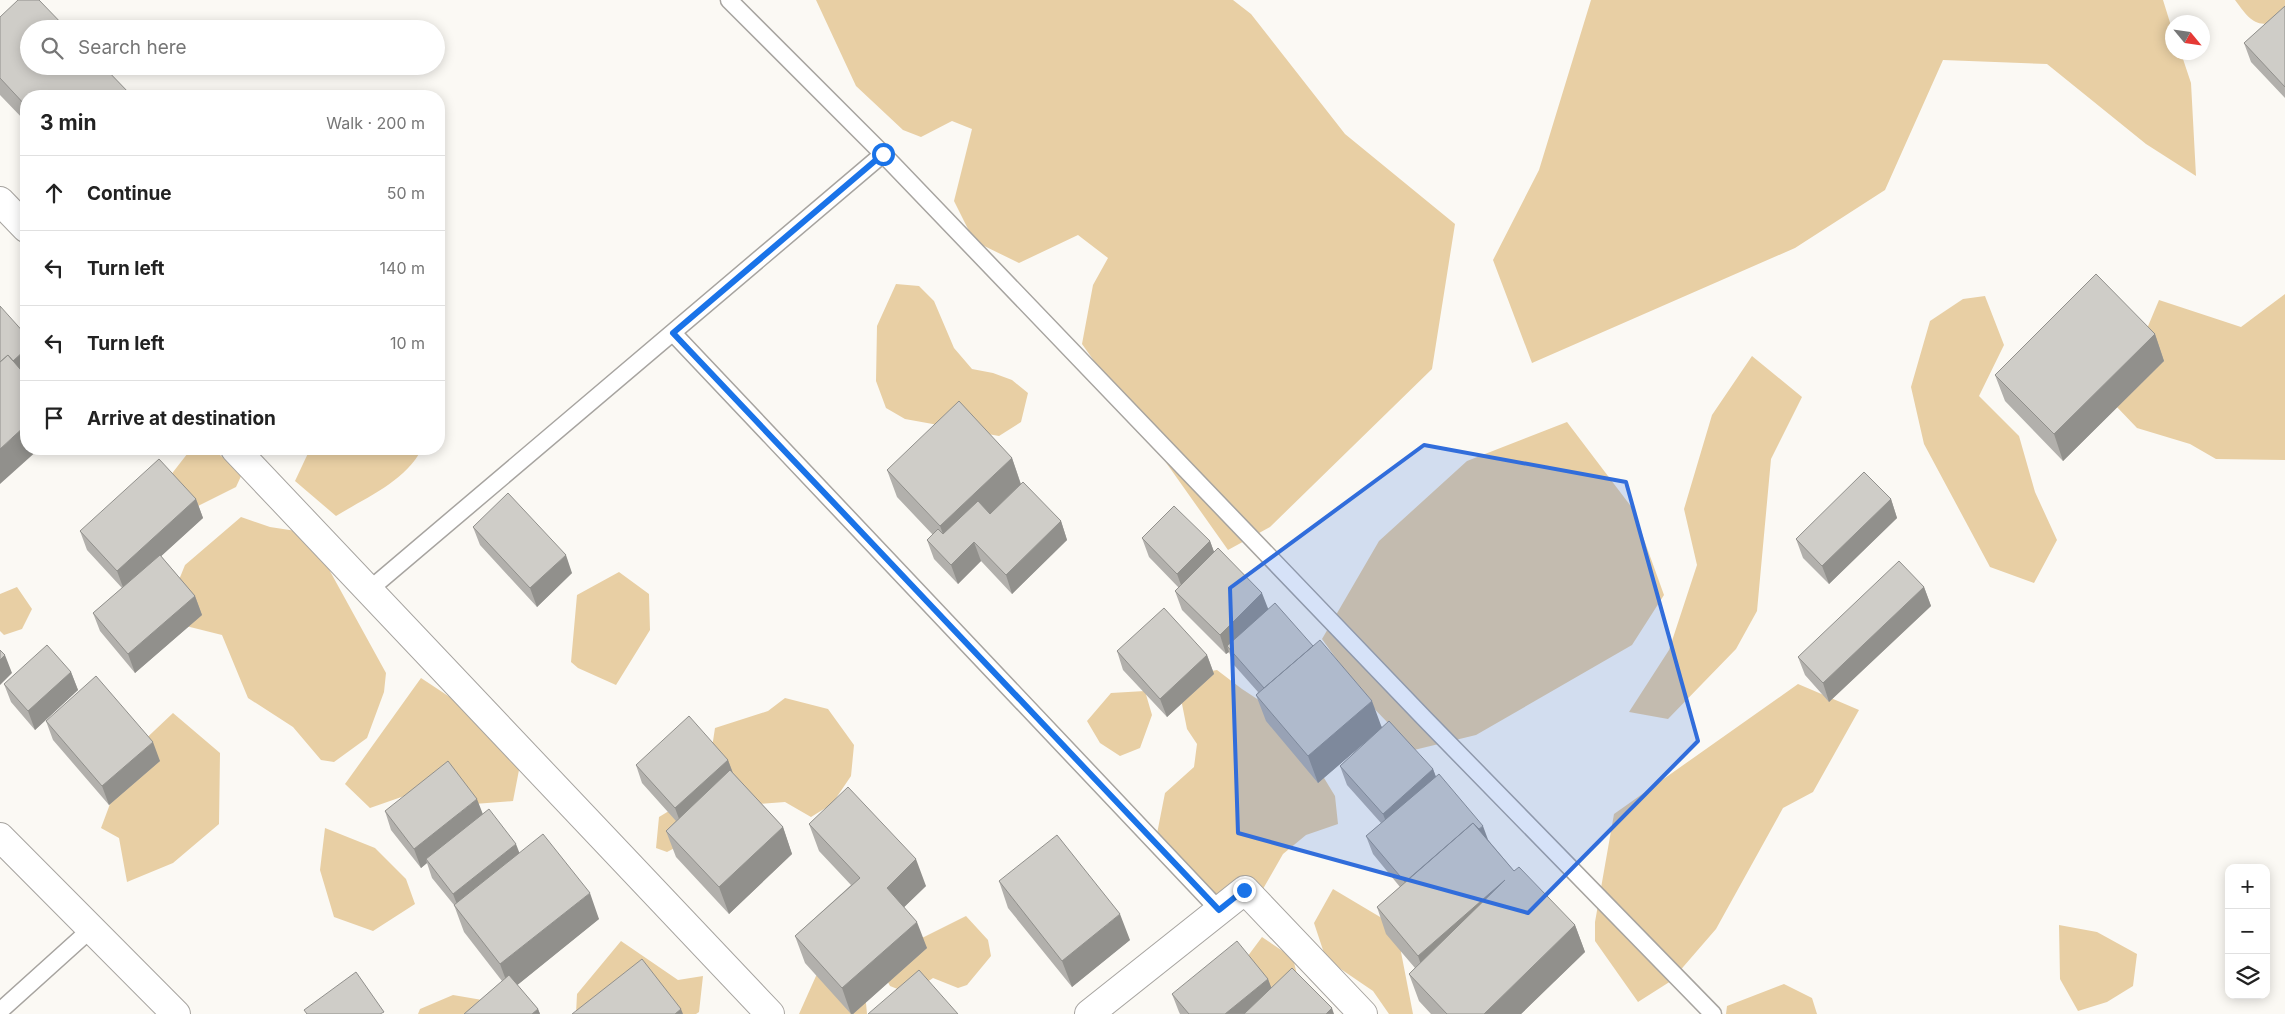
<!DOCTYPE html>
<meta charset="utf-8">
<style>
body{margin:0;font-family:Inter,sans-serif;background:#f2f2f2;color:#222}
.controls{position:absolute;right:15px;bottom:15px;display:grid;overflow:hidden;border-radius:10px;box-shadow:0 2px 12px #0003}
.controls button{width:45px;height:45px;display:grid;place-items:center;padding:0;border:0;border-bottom:1px solid #e0e0e0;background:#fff;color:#222;font:25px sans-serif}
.compass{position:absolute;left:2165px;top:15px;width:45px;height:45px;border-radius:50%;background:#fff;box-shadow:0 2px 12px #0003;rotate:119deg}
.stop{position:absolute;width:15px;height:15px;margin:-11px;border:4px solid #1a73e8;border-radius:50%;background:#fff}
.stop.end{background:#1a73e8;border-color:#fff;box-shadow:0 1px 5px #0008}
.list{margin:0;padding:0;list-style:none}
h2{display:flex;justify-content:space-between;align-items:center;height:65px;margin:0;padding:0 20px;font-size:21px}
h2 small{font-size:16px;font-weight:400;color:#767676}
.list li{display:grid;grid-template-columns:32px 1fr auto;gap:15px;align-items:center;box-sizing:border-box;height:75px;padding:0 20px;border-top:1px solid #e0e0e0}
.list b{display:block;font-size:19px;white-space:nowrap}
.list em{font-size:16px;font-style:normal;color:#767676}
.icon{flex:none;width:28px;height:28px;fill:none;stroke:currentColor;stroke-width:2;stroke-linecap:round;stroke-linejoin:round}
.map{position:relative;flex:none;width:2285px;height:1014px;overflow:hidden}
.search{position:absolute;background:#fff;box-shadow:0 2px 12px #0003;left:20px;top:20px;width:425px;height:55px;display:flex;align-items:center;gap:12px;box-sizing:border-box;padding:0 18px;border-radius:28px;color:#767676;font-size:19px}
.panel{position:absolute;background:#fff;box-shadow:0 2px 12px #0003;left:20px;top:90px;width:425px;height:365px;border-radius:20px}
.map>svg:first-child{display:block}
</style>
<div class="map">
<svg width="2285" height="1014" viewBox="0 0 2285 1014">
<rect width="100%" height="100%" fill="#fbf9f4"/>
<path fill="#e8cfa4" d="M816,0H1233L1251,14L1345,134L1455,224L1432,369L1270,527L1228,550L1082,344L1093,285L1108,258L1078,235L1019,263L974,241L954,201L972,129L952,121L921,137L903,130L856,86Z
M1591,0H2163L2172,29V52L2181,53L2191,83L2196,176L2146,144L2047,64L1943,60L1885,190L1795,248L1532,363L1493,260L1539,170Z
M2235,0H2285V21C2256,28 2252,23 2235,0Z
M896,284L919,286L934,301L954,348L972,369L993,373L1012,380L1028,393L1021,422L999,436L905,419L886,408L876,381L877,326Z
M2285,294V460L2216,459L2190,444L2137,428L2115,405L2159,300L2241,327Z
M1985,296L2004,345L1979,396L2019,436L2035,492L2057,540L2034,583L1990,567L1924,444L1911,387L1930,321L1963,299Z
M1752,356L1802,397L1771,459L1757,611L1736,649L1668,719L1629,712L1669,650L1697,565L1684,509L1712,415Z
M1567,422L1633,509L1664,595L1632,645L1476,735L1414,750L1364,698L1322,639L1379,541L1467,461Z
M191,449H213L242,474L236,487L178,516L163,485Z
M310,449H422C404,482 367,497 336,516L295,481Z
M241,517L270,527L309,533L386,673L384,692L367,738L334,762L321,760L293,727L248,698L222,635L174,623L168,607L185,565Z
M619,572L649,594L650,630L616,685L578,668L571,662L577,595Z
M17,587L32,609L22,629L4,635L0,631V594Z
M1217,670L1242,689L1280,714L1304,745L1335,796L1338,824L1306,835L1283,854L1252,908L1225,902L1185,870L1153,854L1165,793L1194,767L1197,744L1187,729L1179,689L1201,673Z
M421,678L486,721L525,739L513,801L474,804L433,786L370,808L345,784Z
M1798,684L1859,710L1813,792L1783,808L1716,929L1671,981L1638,1002L1595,941V922L1614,814Z
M1145,691L1152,715L1140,748L1120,756L1100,743L1087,721L1111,693Z
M785,698L828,709L854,745L851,776L832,804L811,817L785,802L759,804L667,852L656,848L659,817L687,800L708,774L715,728L768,711Z
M173,713L220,753L219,824L173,863L127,882L119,838L101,828L119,780L136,748Z
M325,828L375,848L406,879L415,904L373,931L334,917L320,870Z
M1333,889L1407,933L1401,952L1413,1014H1389L1373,991L1326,959L1314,923Z
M966,916L988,940L991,956L967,985L958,988L933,978L910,994L890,986L882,971L894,947L924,937Z
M2059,925L2097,932L2137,954L2133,986L2107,1002L2078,1011L2060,979Z
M1262,937L1293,958L1303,1000L1233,976Z
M621,941L678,980L703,976L699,1012L696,1014H576L577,994Z
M829,961L865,992L867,1014H799L816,976Z
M1784,984L1812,998L1817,1014H1726L1727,1006Z
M453,995L494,1002L501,1014H418L420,1009Z"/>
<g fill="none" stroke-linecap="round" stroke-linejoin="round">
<defs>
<path id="service" d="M729,0L883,154L1425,719L1713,1014
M673,333L1219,910
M369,590L883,154
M0,1011L91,929"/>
<path id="minor" d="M0,201L26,228
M235,449L770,1014
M0,837L176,1014
M1089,1014L1245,890L1363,1014"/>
</defs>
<use href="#service" stroke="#a7a4a0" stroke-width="19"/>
<use href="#minor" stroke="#a7a4a0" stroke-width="30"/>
<use href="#service" stroke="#fff" stroke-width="16"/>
<use href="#minor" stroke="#fff" stroke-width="28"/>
</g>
<path fill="#b2b0ac" d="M2285,6V98L2251,62L2244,43Z
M0,17L26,96V122L0,95Z
M2155,334L2164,361L2063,461L2005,401L1995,375Z
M1012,458L1021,484L1061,521L1067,540L1012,594L981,561L958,584L934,559L927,540L933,535L897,497L887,470Z
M196,499L203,518L161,556L195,596L202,615L135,673L100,631L93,613L122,588L87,550L80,531Z
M1891,499L1897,518L1829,584L1803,558L1796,539Z
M473,527L572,573L537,607L480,545Z
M1142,538L1210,541L1214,552L1382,727L1433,769L1436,777L1514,871L1575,925L1585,952L1521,1014H1431L1419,1001L1409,974L1415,968L1386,934L1377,907L1400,887L1373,854L1366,836L1381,823L1347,785L1340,766L1369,739L1318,783L1266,721L1256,695L1258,692L1234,665L1229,652L1226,654L1182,610L1175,591L1179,588L1149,557Z
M1924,587L1931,606L1829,702L1805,675L1798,657Z
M1117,651L1207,655L1214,674L1167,717L1123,670Z
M71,672L78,690L35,730L11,702L4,684Z
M46,721L160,761L109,805L53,740Z
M728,760L733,773L783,827L792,854L729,914L676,857L666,831L676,821L642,783L636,765Z
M385,811L483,814L519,853L599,919L517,985L538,1009L540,1014H464L502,981L464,932L454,905L432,878L427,863L421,868L391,830Z
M809,824L926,886L904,907L927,948L853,1014H851L805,963L795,936L851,885L819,851Z
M999,881L1130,940L1072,987L1008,908Z
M1268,979L1271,988L1334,1014H1180L1179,1012L1172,994Z"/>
<path fill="#91908c" d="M2155,334L2164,361L2063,461L2054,434Z
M26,349V374L0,397V373Z
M26,425V449H39L0,484V449Z
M1012,458L1021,485L950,553L940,526Z
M196,499L203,518L124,590L117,571Z
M1891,499L1897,518L1829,584L1822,566Z
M1061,521L1067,540L1012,594L1006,575Z
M1210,541L1217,560L1184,593L1177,574Z
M974,542L981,561L958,584L951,565Z
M566,555L572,573L537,607L530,588Z
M1924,587L1931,606L1829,702L1823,683Z
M1262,593L1269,611L1227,646L1229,652L1226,654L1220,635Z
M195,596L202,615L135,673L128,654Z
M5,655L12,673L0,685V660Z
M1207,655L1214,674L1167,717L1160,699Z
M71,672L78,690L35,730L28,711Z
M1372,701L1382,728L1318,783L1308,756Z
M153,742L160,761L109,805L102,786Z
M728,760L735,779L682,827L675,808Z
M1433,769L1440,788L1390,832L1383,814Z
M477,799L484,817L426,859L427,863L421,868L414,849Z
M1483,826L1490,845L1409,888Z
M783,827L792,854L729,914L719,887Z
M516,844L523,862L460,912L453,894Z
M916,859L926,886L897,914L887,888Z
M1505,880L1427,982L1418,956Z
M590,893L599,919L510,991L500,964Z
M1120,914L1130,940L1072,987L1062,961Z
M917,922L927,948L853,1014H851L842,988Z
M1575,925L1585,952L1521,1014H1484Z
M1268,979L1275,997L1254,1014H1225Z
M1332,1008L1334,1014H1326Z
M538,1009L540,1014H532Z
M681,1009L683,1014H675Z"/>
<path fill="#cfcdc8" stroke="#91908c" d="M18,0H39L67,29H29V66H103L131,95L130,96H26V106L0,78V17Z
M2285,6V87L2244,43Z
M2096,274L2155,334L2054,434L1995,375Z
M0,306L26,335V349L13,361L8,355L0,362Z
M8,355L26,376V425L0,449V362Z
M959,401L1012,458L940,526L887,470Z
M159,459L196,499L117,571L80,531Z
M1864,472L1891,499L1822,566L1796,539Z
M1023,482L1061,521L1006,575L974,542L951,565L927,540L938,529L943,534L978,501L990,514Z
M508,493L566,555L530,588L473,527Z
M1174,506L1210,541L1177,574L1142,538Z
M1218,548L1262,593L1220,635L1175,591Z
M160,555L195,596L128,654L93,613Z
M1899,561L1924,587L1823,683L1798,657Z
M1275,603L1313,646L1264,688L1227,646Z
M1164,608L1207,655L1160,699L1117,651Z
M1320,640L1372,701L1308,756L1256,695Z
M47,645L71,672L28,711L4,684Z
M0,650L5,655L0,660Z
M96,676L153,742L102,786L46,721Z
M689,716L728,760L675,808L636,765Z
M1389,721L1433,769L1383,814L1340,766Z
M448,761L477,799L414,849L385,811Z
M730,770L783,827L719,887L666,831Z
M1439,774L1483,826L1479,829L1473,823L1405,882L1366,836Z
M848,787L916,859L887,888L917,922L842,988L795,936L860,878L809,824Z
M489,809L516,844L453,894L426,859Z
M1473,823L1514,871L1519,867L1575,925L1484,1014H1447L1409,974L1505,880L1418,956L1377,907Z
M543,834L590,893L500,964L454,905Z
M1057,835L1120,914L1062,961L999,881Z
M1237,941L1268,979L1225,1014H1189L1172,994Z
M642,959L681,1009L675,1014H572Z
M1292,968L1332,1008L1326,1014H1244Z
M919,970L958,1014H868Z
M356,972L384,1012L380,1014H307L304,1010Z
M509,975L538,1009L532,1014H464Z"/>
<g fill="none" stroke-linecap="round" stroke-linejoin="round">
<path stroke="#1a73e8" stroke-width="6" d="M883,154L673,333L1219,910L1244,890"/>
</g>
<path fill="#316ddb" fill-opacity="0.2" stroke="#316ddb" stroke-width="4" stroke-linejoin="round" d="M1424,445L1626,482L1698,741L1528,913L1238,833L1230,588Z"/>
</svg>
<div class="controls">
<button>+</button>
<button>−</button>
<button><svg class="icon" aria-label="layers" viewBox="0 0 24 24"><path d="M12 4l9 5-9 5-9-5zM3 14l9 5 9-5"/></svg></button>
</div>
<svg class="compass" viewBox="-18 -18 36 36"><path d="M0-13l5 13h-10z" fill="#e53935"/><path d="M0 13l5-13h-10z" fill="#767676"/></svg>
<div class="stop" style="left:883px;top:154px"></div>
<div class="stop end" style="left:1244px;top:890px"></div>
<div class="search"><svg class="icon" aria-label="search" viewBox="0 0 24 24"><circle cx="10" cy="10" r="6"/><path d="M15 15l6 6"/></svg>Search here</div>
<section class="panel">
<h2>3 min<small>Walk · 200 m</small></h2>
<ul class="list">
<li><svg class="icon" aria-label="ahead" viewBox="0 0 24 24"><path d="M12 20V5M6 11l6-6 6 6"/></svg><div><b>Continue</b></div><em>50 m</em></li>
<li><svg class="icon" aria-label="left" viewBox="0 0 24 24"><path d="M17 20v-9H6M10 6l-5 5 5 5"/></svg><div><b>Turn left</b></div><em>140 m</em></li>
<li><svg class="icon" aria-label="left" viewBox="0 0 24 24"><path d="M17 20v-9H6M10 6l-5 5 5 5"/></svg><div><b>Turn left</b></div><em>10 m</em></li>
<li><svg class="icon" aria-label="arrive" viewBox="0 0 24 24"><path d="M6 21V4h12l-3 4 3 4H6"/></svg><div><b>Arrive at destination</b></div></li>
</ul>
</section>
</div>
